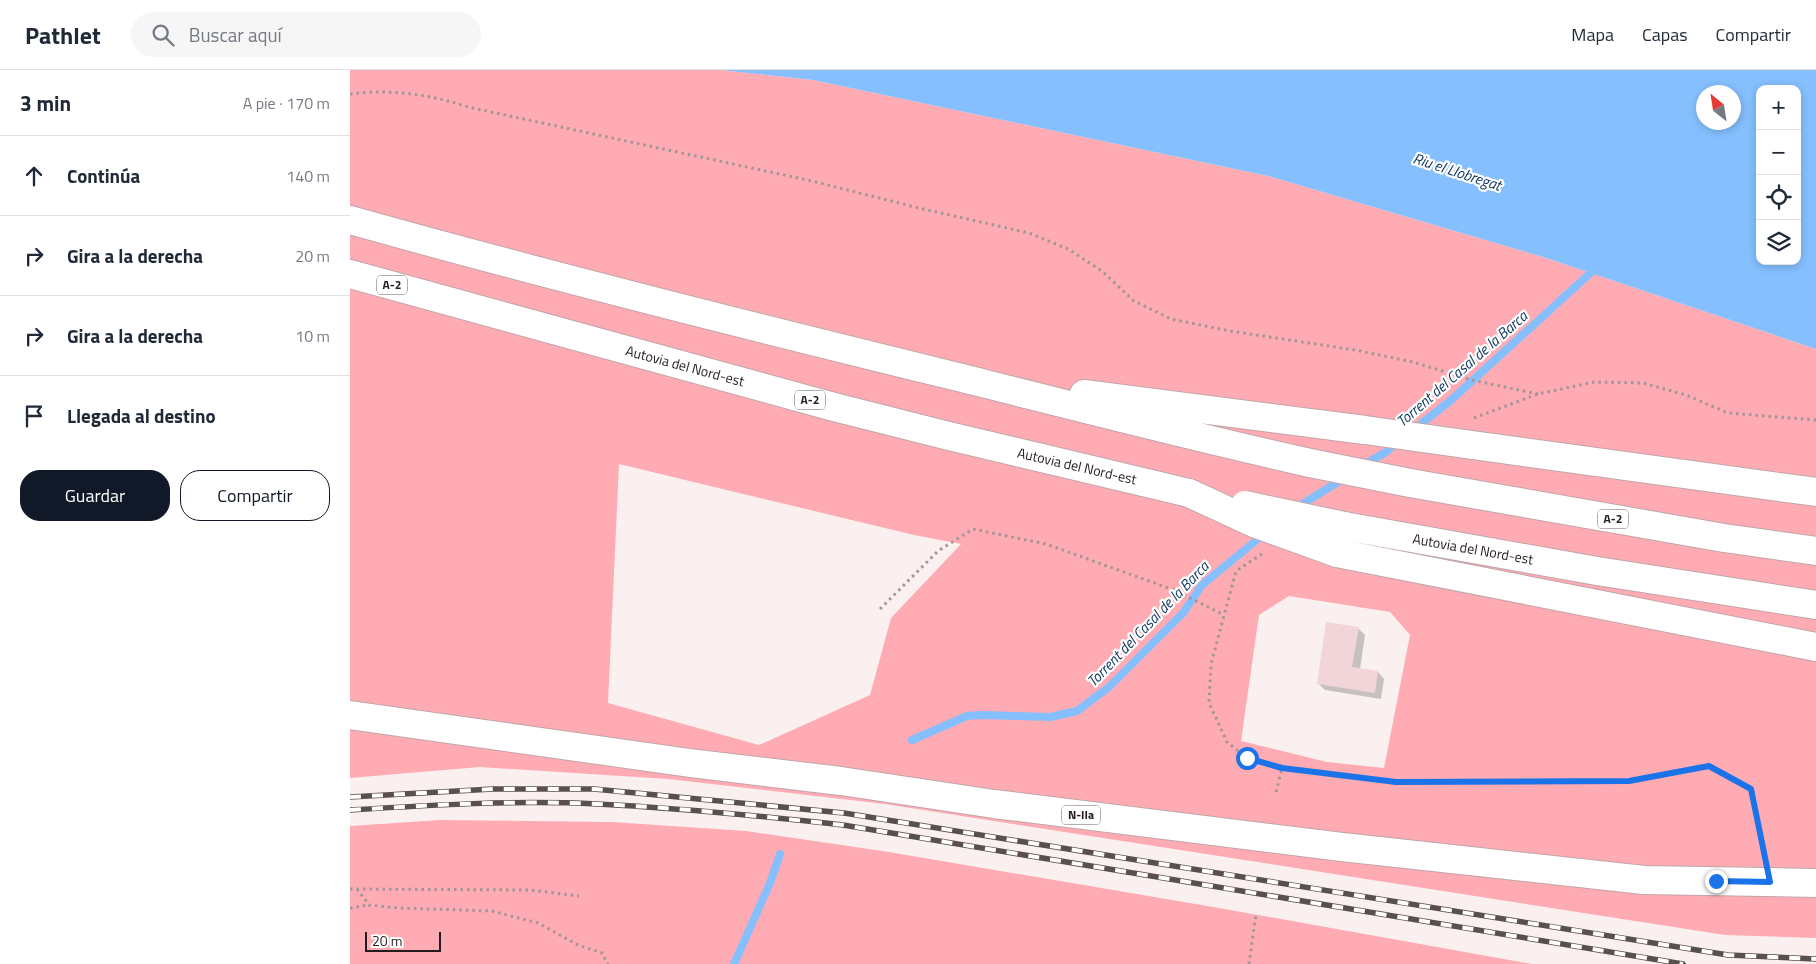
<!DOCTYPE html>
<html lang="es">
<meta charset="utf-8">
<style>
body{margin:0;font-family:"Titillium Web",sans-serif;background:#f6f6f7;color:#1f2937}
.controls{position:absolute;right:15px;top:15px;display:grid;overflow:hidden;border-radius:10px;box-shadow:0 2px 8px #0003}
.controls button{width:45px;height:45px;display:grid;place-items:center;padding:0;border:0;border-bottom:1px solid #e0e1e3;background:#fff;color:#1f2937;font:25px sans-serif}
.compass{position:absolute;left:1346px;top:15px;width:45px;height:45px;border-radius:50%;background:#fff;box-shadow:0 2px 8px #0003;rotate:330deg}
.scale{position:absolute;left:15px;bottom:12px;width:76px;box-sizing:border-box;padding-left:5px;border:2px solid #261b1c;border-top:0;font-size:14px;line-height:18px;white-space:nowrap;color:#261b1c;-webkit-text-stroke:4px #fff;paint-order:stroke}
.stop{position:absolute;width:15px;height:15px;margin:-11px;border:4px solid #1a73e8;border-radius:50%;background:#fff}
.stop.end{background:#1a73e8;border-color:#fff;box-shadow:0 1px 5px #0008}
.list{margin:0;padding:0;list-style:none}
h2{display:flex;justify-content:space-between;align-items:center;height:65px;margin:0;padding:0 20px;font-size:21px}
h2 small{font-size:16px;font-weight:400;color:#747a83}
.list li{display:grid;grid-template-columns:32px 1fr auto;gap:15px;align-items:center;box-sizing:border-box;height:80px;padding:0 20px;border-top:1px solid #e0e1e3}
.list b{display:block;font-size:19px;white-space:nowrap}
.list em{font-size:16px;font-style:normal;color:#747a83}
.actions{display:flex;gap:10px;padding:15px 20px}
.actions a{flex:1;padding:11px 0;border:1px solid #111827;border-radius:20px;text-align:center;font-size:18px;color:#111827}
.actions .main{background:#111827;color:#fff}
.icon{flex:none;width:28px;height:28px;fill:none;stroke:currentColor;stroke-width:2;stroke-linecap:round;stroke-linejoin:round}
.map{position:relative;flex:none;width:1466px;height:894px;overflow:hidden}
header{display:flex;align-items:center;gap:30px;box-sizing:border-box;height:70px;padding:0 25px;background:#fff;border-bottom:1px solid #e0e1e3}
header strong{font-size:24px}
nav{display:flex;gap:28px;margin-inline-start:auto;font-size:18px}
.search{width:350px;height:45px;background:#f6f6f7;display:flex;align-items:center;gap:12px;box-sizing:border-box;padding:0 18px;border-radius:28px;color:#747a83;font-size:19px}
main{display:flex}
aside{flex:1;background:#fff}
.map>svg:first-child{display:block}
</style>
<header>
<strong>Pathlet</strong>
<div class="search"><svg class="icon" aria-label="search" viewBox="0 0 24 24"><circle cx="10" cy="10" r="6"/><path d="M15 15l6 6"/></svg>Buscar aquí</div>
<nav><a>Mapa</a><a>Capas</a><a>Compartir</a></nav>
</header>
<main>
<aside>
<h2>3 min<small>A pie · 170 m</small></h2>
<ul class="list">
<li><svg class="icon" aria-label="ahead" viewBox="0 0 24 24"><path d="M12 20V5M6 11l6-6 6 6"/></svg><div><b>Continúa</b></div><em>140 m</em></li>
<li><svg class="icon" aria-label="right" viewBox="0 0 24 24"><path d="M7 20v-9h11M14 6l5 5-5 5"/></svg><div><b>Gira a la derecha</b></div><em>20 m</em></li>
<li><svg class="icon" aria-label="right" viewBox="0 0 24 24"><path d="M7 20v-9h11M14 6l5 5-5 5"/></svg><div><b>Gira a la derecha</b></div><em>10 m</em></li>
<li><svg class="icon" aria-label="arrive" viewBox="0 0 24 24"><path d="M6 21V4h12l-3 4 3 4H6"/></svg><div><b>Llegada al destino</b></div></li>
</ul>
<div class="actions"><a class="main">Guardar</a><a>Compartir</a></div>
</aside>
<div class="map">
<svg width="1466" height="894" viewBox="0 0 1466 894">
<rect width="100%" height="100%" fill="#fbf0f0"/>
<path fill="#ffabb4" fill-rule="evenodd" d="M0,0H371L463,10L918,106L1196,188L1466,279V868L1375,865L535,734L318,709L130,697L0,708ZM269,394L564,465L611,474L541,548L520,625L409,675L258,633ZM939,526L1040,542L1060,565L1034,698L977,692L891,671L909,545Z
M90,750L262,752L396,761L539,782L869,838L1182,894H0V756Z"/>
<path fill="#85bffe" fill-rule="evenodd" d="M371,0H1466V279L1196,188L918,106L463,10ZM1410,19H1447V191H1410ZM1354,22H1384V52H1354Z"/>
<path fill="#0003" d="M1008,558L1015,565L1010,599L1028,602L1034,609L1031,629L975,620L968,613Z"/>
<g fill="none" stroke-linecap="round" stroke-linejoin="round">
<path stroke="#85bffe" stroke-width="8" d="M1063,360L1100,331L1247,197
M1012,396L1036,382L1048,372
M945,439L994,408
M562,670L617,646L631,645L700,647L727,641L759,617L833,543L852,515L914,464
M384,894L420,813L430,784"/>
</g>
<path fill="#f2d5d8" d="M976,552L1009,557L1002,597L1028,601L1025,623L967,614Z"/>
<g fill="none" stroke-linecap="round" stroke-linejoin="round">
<defs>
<path id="primary" d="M0,645L340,693L491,711L644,734L992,777L1294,810L1466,813"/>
<path id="motorway" d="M0,150C203,207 407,258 612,308C728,337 843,367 960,393
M0,204L484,337L599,366L839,423
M734,324L1015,360
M1115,374L1466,422
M1060,413L1374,468L1466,481
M994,456L1247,501L1466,535
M987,483L1466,577"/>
</defs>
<use href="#primary" stroke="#c1a5a8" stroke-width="30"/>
<use href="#motorway" stroke="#c1a5a8" stroke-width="30"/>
<path stroke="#a19696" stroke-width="3" stroke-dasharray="2.5 4" stroke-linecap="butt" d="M0,24C41,19 79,24 118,37L462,111L569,138L679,163L718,179L752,201L784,231L821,249L880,261L1005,280L1063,292L1122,310L1188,324
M1124,348L1188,324L1244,312L1293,313L1336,325L1378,343L1466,350
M912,484L886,501L861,594L859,633L877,672L897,688L932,698L1046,712L1279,711L1359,696L1401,719L1415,787
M530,539L588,481L623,459L696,474L824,520L874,545
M926,722L932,698
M0,819L180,820L229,826
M7,819L19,835L48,838L142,841L188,853L228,875L252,883L258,894
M0,838L19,835
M899,894L906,844"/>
<use href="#primary" stroke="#fff" stroke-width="28"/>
<use href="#motorway" stroke="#fff" stroke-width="28"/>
<defs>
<path id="rail" d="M0,727L143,719H244L494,743L1378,885L1466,889
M0,740C82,735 165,730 247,734C330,738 411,746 493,755L1333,894"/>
</defs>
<use href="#rail" stroke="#5a4f4f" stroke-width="5.5"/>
<use href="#rail" stroke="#fff" stroke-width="4" stroke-dasharray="11" stroke-linecap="butt"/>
<defs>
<path id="motorway-bridge" d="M1015,360L1115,374
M960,393L1060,413
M839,423L904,453L987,483
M895,435L994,456"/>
</defs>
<use href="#motorway-bridge" stroke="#c1a5a8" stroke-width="30" stroke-linecap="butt"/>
<use href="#motorway-bridge" stroke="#fff" stroke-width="28"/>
</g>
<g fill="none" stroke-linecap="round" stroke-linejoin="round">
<path stroke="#1a73e8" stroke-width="6" d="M897,688L932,698L1046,712L1279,711L1359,696L1401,719L1420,812L1366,811"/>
</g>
<g text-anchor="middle" stroke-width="4.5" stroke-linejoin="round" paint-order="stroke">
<g fill="#fff" stroke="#675f60" stroke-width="1">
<rect x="27" y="205.5" width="30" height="19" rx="4"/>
<rect x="445" y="320.5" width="30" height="19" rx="4"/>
<rect x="1248" y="439.5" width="30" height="19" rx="4"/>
<rect x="712" y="735.5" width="38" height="19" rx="4"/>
</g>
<g font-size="12" font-weight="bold" fill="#261b1c">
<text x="42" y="219">A-2</text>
<text x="460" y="334">A-2</text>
<text x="1263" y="453">A-2</text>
<text x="731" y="749">N-IIa</text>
</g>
<g font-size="14" fill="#261b1c" stroke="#fff">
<text transform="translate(335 296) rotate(15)" y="5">Autovia del Nord-est</text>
<text transform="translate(727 396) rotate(13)" y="5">Autovia del Nord-est</text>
<text transform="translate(1123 479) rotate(10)" y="5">Autovia del Nord-est</text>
</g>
<g font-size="15" font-style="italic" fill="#0d365e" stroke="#fff">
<text transform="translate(1107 102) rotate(18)" y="5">Riu el Llobregat</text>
<text transform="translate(1112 299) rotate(-41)" y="5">Torrent del Casal de la Barca</text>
<text transform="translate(798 554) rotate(-46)" y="5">Torrent del Casal de la Barca</text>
</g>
</g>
</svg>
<div class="controls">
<button>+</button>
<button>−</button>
<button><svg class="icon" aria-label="locate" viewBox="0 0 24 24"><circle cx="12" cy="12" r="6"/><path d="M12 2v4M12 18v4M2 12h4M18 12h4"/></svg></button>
<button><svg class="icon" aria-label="layers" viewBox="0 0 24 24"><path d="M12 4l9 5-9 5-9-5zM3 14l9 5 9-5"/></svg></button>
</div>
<svg class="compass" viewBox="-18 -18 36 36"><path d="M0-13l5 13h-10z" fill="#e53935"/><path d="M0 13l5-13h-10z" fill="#747a83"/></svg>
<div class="scale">20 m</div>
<div class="stop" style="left:897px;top:688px"></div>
<div class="stop end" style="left:1366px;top:811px"></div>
</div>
</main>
